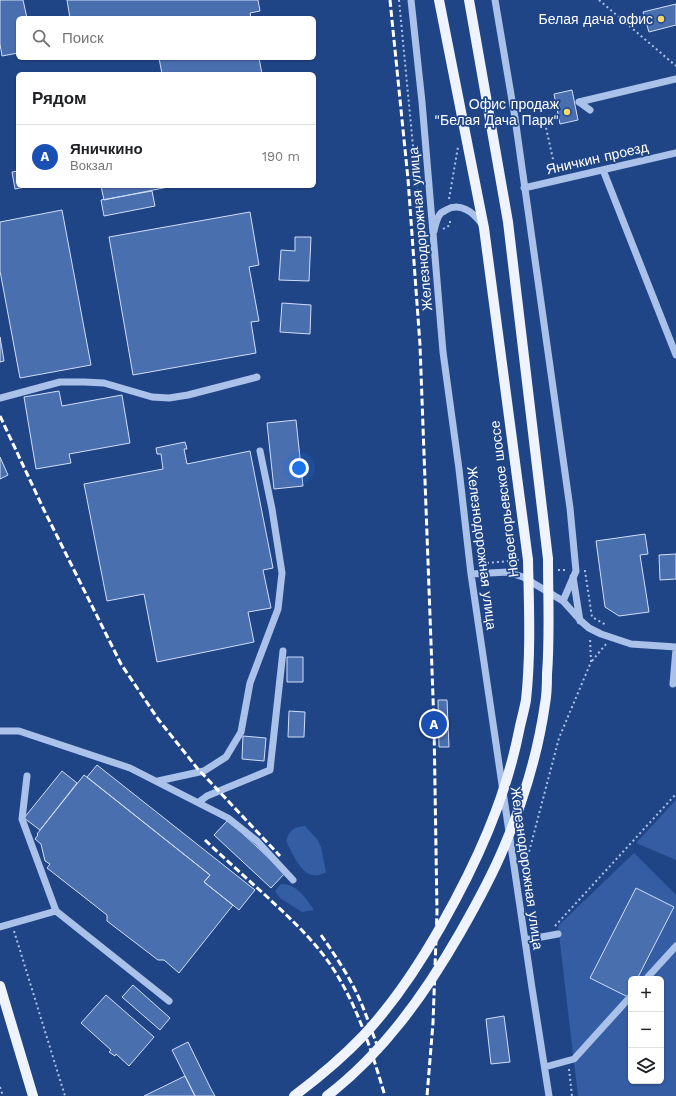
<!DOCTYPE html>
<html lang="ru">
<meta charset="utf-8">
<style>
body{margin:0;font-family:"Work Sans",sans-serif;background:#f2f2f2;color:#202124}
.controls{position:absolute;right:12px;bottom:12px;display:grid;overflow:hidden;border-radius:6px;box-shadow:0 1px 3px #0004}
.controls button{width:36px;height:36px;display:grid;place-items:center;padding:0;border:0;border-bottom:1px solid #e0e0e0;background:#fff;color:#202124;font:20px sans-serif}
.you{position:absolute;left:299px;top:468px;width:14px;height:14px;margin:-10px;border:3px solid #fff;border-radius:50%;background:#1a73e8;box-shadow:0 0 0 6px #1a73e833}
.badge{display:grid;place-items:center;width:26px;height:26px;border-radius:50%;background:#817444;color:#fff;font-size:13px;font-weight:700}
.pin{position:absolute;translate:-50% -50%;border:2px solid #fff;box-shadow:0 1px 4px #0006}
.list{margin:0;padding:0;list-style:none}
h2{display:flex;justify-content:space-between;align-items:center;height:52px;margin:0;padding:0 16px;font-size:17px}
h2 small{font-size:13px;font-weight:400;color:#757577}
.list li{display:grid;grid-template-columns:26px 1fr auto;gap:12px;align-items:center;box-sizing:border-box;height:64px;padding:0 16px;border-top:1px solid #e0e0e0}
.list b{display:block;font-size:15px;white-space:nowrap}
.list p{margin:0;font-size:13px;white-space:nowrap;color:#757577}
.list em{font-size:13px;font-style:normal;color:#757577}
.icon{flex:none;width:22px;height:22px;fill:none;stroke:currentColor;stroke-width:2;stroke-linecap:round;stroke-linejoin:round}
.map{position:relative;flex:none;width:676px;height:1096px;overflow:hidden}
.search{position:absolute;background:#fff;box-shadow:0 1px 3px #0004;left:16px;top:16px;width:300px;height:44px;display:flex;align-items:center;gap:10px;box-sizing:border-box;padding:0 14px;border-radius:6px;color:#757577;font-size:15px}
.panel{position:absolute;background:#fff;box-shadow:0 1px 3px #0004;left:16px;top:72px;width:300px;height:116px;border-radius:6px}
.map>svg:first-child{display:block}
</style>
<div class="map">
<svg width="676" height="1096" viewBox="0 0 676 1096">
<rect width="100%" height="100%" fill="#204587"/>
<path fill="#345da4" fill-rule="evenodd" d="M676,800V860L636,843Z
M305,826L317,839L321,847L326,872C304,885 295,857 286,841C289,830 294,827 305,826Z
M634,853L676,895V1096H578L558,926ZM631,979H661V1081H631Z
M281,884C297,884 305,897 314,910L302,912L280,898L275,891Z"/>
<path fill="#496faf" stroke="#cfdef7" d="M0,0H23L27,18H18V53L2,56L0,44Z
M67,0H258L260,11L250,13L251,18H70Z
M676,4V25L649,32L643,12Z
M159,58H259L262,74H162Z
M572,90L578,120L560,124L554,94Z
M18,171V186H30L15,189L12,172Z
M101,186H173L104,200Z
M152,191L155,206L104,216L101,200Z
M62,210L91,365L20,378L0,271V222Z
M250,212L259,265L249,267L259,321L251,322L256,353L133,375L109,237Z
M295,237H311L309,281L279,280L281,250L295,251Z
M282,303L311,305L310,334L280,332Z
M0,337L4,361L0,362Z
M59,391L62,406L122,395L130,443L69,454L71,463L36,469L24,397Z
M296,420L303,486L274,489L267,423Z
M185,442L187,449H184L187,464L250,451L273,568L263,570L271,608L248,612L254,642L157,662L144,594L107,601L84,484L163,469L161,454H157L156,448Z
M0,457L8,475L0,479Z
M645,534L648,554L640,555L649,612L619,616L605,607L596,541Z
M676,554V579L660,580L659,555Z
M287,657H303V682H287Z
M438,700H447L449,747H439Z
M289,711L305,712L304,737H288Z
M243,736L266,738L264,761L242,759Z
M97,765L255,890L239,910L204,882L210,875L87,777Z
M62,771L77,783L40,830L24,818Z
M84,775L210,875L204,882L233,905L179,973L164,960H158L107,921V915L47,868L50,864L45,861L41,844L35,839L38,835L37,834Z
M228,820L285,873L271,888L214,835Z
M636,888L674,907L637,979H631V992L628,997L590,978Z
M133,985L170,1018L160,1030L122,997Z
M106,995L154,1037L129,1066L116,1054L115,1056L109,1052L111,1050L81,1023Z
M504,1016L510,1062L491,1064L486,1019Z
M188,1042L211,1089L215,1096H195L172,1050Z
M185,1076L195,1096H144Z"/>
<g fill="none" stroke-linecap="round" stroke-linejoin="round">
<path stroke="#aac2ea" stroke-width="2" stroke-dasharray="2 3" stroke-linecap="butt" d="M399,0L422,240L426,239
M599,0L676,66
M545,123L556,173
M449,199L458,147
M443,229L450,225V218
M477,564L519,560
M558,570H567
M584,571H585L592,617L606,625
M592,661L606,644
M524,871L559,738L591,662L590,638
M555,926L676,794
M14,931L65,1096
M569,1069L572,1096
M0,1087L3,1096"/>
<path stroke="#aac2ea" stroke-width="7" d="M411,0L422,102L443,352L459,469L471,574L532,988L549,1096
M495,0L515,118L570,508L576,571L563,601
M579,102L676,79
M579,102L590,110
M603,170L676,355
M524,188L676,153
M434,231C435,226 437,217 441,213C442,212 445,211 446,210C460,202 473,212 481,223
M0,398L60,382H84L104,383L152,397L169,398L188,395L257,377
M471,574L508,572L523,577L563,601L581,621L589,628L601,634L631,644L676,647
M573,577L580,621
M673,684L676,649
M0,731H19L130,768L228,818L257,841L293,880
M27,776L22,819L56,911
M158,781L204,771L226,757L241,732L250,683L278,609L282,573L272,509L260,451
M199,802L207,796L270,770L283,651
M0,927L56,911L169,1001
M525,940L558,934
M646,979L676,946
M545,1067L574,1059L631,996"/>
<path stroke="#eef3fe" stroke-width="10" d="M439,0L484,228L528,560
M469,0L508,222L548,559
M0,986L33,1096"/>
<path stroke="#fff" stroke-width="3" stroke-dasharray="7 3" stroke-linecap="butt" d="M390,0L408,179L420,345L434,724L437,912L433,1023L427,1096
M0,416L44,510L121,664L158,719L197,768L280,856
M205,840C224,858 244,876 264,894C292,920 321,946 340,980C361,1016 373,1056 385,1096
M321,935C335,955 349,976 359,998C367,1016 373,1035 380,1053"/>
<path stroke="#eef3fe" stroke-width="10" d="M294,1096C318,1078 342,1058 363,1036C394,1003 419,965 441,926C476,864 505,801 519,731C521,721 524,711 526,700C531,654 529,606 528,560
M327,1096C383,1053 425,994 460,933C476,905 492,876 504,847C523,802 538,753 545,704C547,694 547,684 547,674C550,636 548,597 548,559"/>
</g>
<g fill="#f7da6b" stroke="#204587" stroke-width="1.5">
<circle cx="661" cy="19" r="4"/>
<circle cx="567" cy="112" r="4"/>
</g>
<g text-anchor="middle" stroke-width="3.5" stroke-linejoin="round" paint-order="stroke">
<g font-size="14" fill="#fff" stroke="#204587" text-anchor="end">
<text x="653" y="24">Белая дача офис</text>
<text x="559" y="109">Офис продаж<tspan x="559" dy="16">"Белая Дача Парк"</tspan></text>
</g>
<g font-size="14" fill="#fff" stroke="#204587">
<text transform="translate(597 158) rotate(-13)" y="5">Яничкин проезд</text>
<text transform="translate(420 229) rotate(-95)" y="5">Железнодорожная улица</text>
<text transform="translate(504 499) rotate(-97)" y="5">Новоегорьевское шоссе</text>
<text transform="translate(482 548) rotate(83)" y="5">Железнодорожная улица</text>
<text transform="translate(527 868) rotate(82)" y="5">Железнодорожная улица</text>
</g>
</g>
</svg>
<div class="controls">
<button>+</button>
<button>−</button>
<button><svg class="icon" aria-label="layers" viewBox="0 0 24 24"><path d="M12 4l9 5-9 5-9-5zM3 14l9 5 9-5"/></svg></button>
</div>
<div class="you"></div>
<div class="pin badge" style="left:434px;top:724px;background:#1a4fb4">A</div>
<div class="search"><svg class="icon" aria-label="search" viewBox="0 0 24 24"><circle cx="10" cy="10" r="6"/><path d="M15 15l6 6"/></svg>Поиск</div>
<section class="panel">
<h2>Рядом<small></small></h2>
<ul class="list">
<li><span class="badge" style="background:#1a4fb4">A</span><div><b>Яничкино</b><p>Вокзал</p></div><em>190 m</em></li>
</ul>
</section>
</div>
